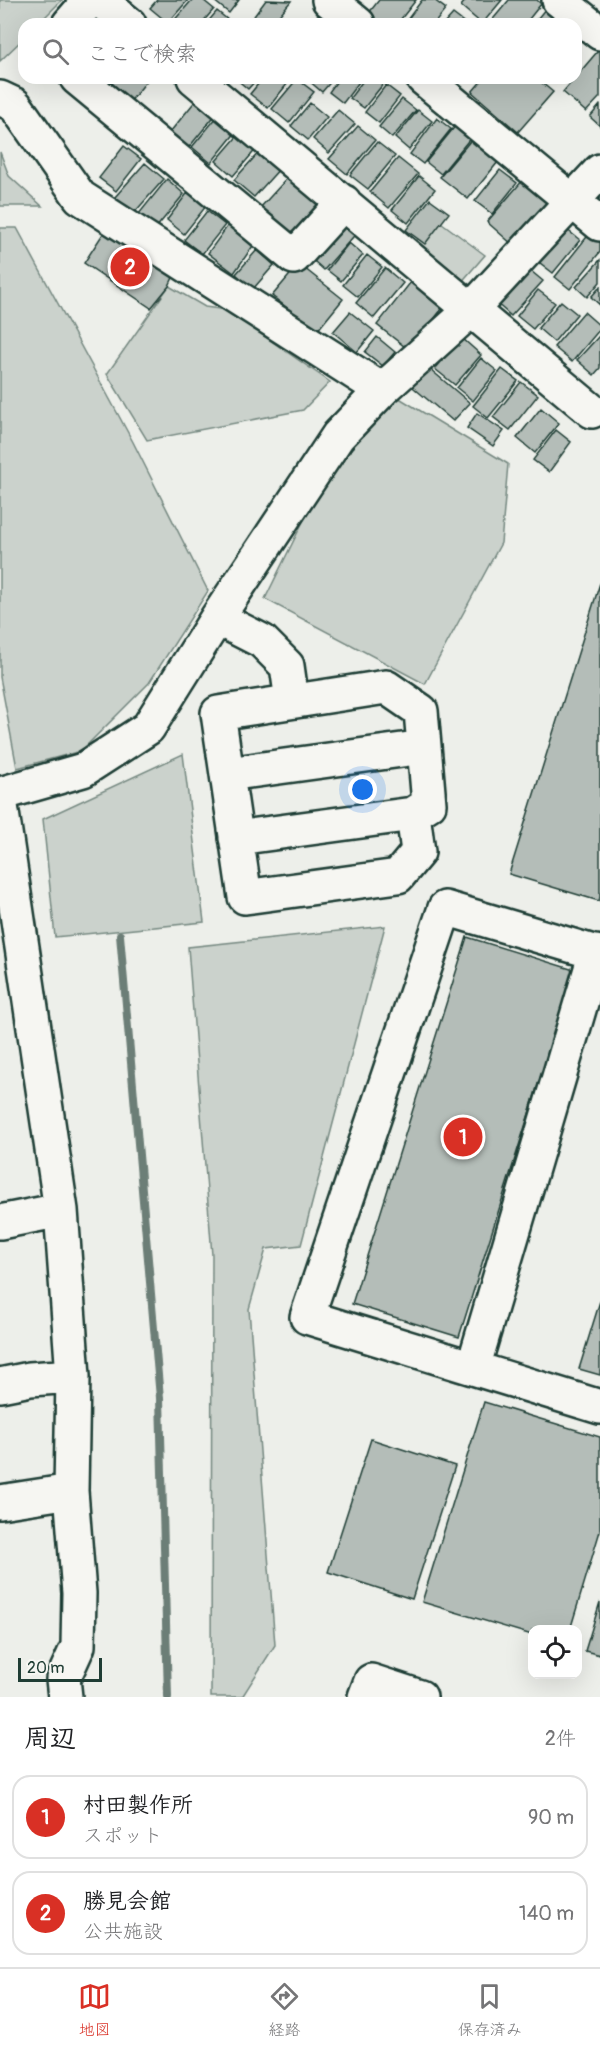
<!DOCTYPE html>
<html lang="ja">
<meta charset="utf-8">
<style>
body{margin:0;font-family:Pangolin,"Klee One",sans-serif;background:#f6f6f6;color:#202124}
.controls{position:absolute;right:18px;bottom:18px;display:grid;overflow:hidden;border-radius:12px;box-shadow:0 6px 24px #0002}
.controls button{width:54px;height:54px;display:grid;place-items:center;padding:0;border:0;border-bottom:2px solid #e0e0e0;background:#fff;color:#202124;font:30px sans-serif}
.scale{position:absolute;left:18px;bottom:15px;width:84px;box-sizing:border-box;padding-left:6px;border:3px solid #1f3d34;border-top:0;font-size:16px;line-height:21px;white-space:nowrap;color:#1f3d34;-webkit-text-stroke:4px #f6f6f2;paint-order:stroke}
.you{position:absolute;left:363px;top:790px;width:21px;height:21px;margin:-15px;border:4px solid #fff;border-radius:50%;background:#1a73e8;box-shadow:0 0 0 9px #1a73e833}
.badge{display:grid;place-items:center;width:39px;height:39px;border-radius:50%;background:#d93025;color:#fff;font-size:20px;font-weight:700}
.pin{position:absolute;translate:-50% -50%;border:3px solid #fff;box-shadow:0 2px 6px #0006}
.list{margin:0;padding:0;list-style:none}
h2{display:flex;justify-content:space-between;align-items:center;height:78px;margin:0;padding:0 24px;font-size:26px}
h2 small{font-size:20px;font-weight:400;color:#757577}
.list li{display:grid;grid-template-columns:39px 1fr auto;gap:18px;align-items:center;box-sizing:border-box;height:84px;margin:0 12px 12px;padding:0 12px;border:2px solid #e0e0e0;border-radius:18px}
.list b{display:block;font-size:22px;white-space:nowrap}
.list p{margin:0;font-size:20px;white-space:nowrap;color:#757577}
.list em{font-size:20px;font-style:normal;color:#757577}
.icon{flex:none;width:33px;height:33px;fill:none;stroke:currentColor;stroke-width:2;stroke-linecap:round;stroke-linejoin:round}
.map{position:relative;flex:none;width:600px;height:1697px;overflow:hidden}
.search{position:absolute;background:#fff;box-shadow:0 6px 24px #0002;left:18px;right:18px;top:18px;height:66px;display:flex;align-items:center;gap:15px;box-sizing:border-box;padding:0 21px;border-radius:18px;color:#757577;font-size:22px}
.sheet{height:270px;background:#fff}
nav{display:flex;justify-content:space-around;align-items:center;box-sizing:border-box;height:84px;border-top:2px solid #e0e0e0;background:#fff;font-size:16px;color:#757577}
nav a{display:grid;justify-items:center;gap:3px}
nav .on{color:#d93025}
.map>svg:first-child{display:block}
</style>
<div class="map">
<svg width="600" height="1697" viewBox="0 0 600 1697">
<rect width="100%" height="100%" fill="#edefea"/>
<filter id="ink" filterUnits="userSpaceOnUse"><feTurbulence type="fractalNoise" baseFrequency=".0167" numOctaves="2"/><feDisplacementMap in="SourceGraphic" scale="12" xChannelSelector="R" yChannelSelector="G"/><feConvolveMatrix kernelMatrix="1 2 1 2 8 2 1 2 1" color-interpolation-filters="sRGB"/></filter>
<g filter="url(#ink)">
<path fill="#cbd2cc" stroke="#758880" stroke-width="1.5" d="M0,0H62L38,24H24V38L0,61Z
M0,152L9,176L42,206H0Z
M438,220L485,255L459,285L408,249Z
M0,228H17L133,442L208,591L149,683L81,751L17,768L0,677Z
M169,286L205,307L227,310L330,382L303,410L147,440L107,374Z
M391,393L508,464L501,543L425,684L265,599L343,440Z
M183,754L204,922L55,937L43,819Z
M385,926L301,1245L266,1249L249,1309L275,1645L242,1697H211L212,1255L188,947Z"/>
<g fill="none" stroke-linecap="round" stroke-linejoin="round">
<path stroke="#6c7e77" stroke-width="8" d="M120,935L160,1398L168,1697"/>
</g>
<path fill="#b4bdb8" stroke="#1f3d34" stroke-width="1.5" d="M157,0H188L168,23L150,8Z
M192,0H203L214,9L201,24H171Z
M213,0H239L229,13Z
M266,0L291,1L272,24H258L252,19Z
M379,0H416L397,24H381L368,14Z
M422,0H434L446,9L434,24H404Z
M466,0H502L482,24L461,6Z
M509,0H537L541,4L525,24H489Z
M546,8L567,24H533Z
M217,11L233,24H206Z
M453,14L466,24H444Z
M597,52L600,54V97L586,112L563,92Z
M110,78H149L130,102L106,83Z
M235,78H258L248,89Z
M263,78H292L268,108L250,94Z
M310,78H334L322,92L308,80Z
M339,78H362L343,103L329,92Z
M365,78H378L384,83L364,108L350,98Z
M484,78H536L553,92L518,132L472,92Z
M297,79L314,92L289,123L272,109Z
M386,85L400,96L379,123L365,112Z
M197,99L216,114L185,152L166,137Z
M402,99L416,110L392,138L379,127Z
M310,103L327,117L308,140L291,126Z
M600,105V126L590,117Z
M338,110L355,124L329,153L313,139Z
M418,110L432,121L409,150L395,138Z
M217,117L236,132L211,163L192,147Z
M437,118L451,129L423,164L410,154Z
M457,124L472,136L441,174L426,162Z
M358,126L375,140L347,174L329,159Z
M241,132L258,147L233,176L216,161Z
M471,140L498,162L468,199L440,177Z
M377,142L395,156L368,189L350,175Z
M124,146L141,159L116,191L99,178Z
M261,150L281,167L254,197L234,180Z
M398,158L418,174L389,208L370,192Z
M145,163L164,179L134,213L115,197Z
M500,170L517,183L492,214L475,201Z
M291,174L324,203L293,238L260,208Z
M419,176L435,189L408,223L392,210Z
M167,179L184,194L156,228L138,215Z
M523,180L550,203L513,245L487,222Z
M189,191L207,205L184,234L167,220Z
M430,199L449,213L425,244L406,230Z
M207,211L225,225L202,254L184,240Z
M342,213L360,229L324,270L306,254Z
M229,224L255,243L234,273L208,253Z
M561,225L580,240L553,273L535,259Z
M108,226L176,271L169,286L151,308L84,263Z
M590,233L600,240V252L570,289L555,277Z
M349,243L363,255L341,281L327,270Z
M257,250L274,265L253,289L236,274Z
M367,255L382,267L358,297L343,285Z
M600,260V282L587,297L576,287Z
M299,264L343,299L317,331L272,296Z
M525,266L543,281L511,316L494,301Z
M385,268L403,283L374,318L356,303Z
M414,278L446,304L409,350L377,325Z
M600,287V305L591,297Z
M538,290L555,303L533,329L517,316Z
M561,301L577,314L554,342L538,328Z
M350,312L374,331L357,352L333,332Z
M584,312L600,326V329L572,362L554,347Z
M600,335V368L594,375L577,360Z
M377,337L395,352L383,366L365,352Z
M462,338L481,355L455,385L435,369Z
M481,358L497,371L473,401L457,388Z
M424,364L470,403L453,421L408,383Z
M502,369L518,381L488,418L473,406Z
M521,382L538,395L510,430L493,417Z
M541,408L559,423L535,453L517,438Z
M477,413L504,431L493,446L467,428Z
M556,430L571,442L549,472L533,460Z
M600,583V897L599,901L509,874Z
M467,937L574,970L459,1337L352,1304Z
M600,1301V1375L579,1369Z
M484,1402L600,1437V1531L570,1630H532V1635L422,1602Z
M371,1439L455,1466L412,1599L328,1572Z
M600,1602V1655L585,1651Z"/>
<g fill="none" stroke-linecap="round" stroke-linejoin="round">
<defs>
<path id="minor" d="M100,0L129,24
M329,0L358,24
M559,0L600,33
M69,24L90,0
M77,78L294,257L344,202
M194,78L592,411
M423,78L600,224
M0,98L15,105L80,197L382,390
M217,618L262,641L287,666L292,701
M227,774L424,747
M0,794L83,770L148,728L217,618L338,436L382,390L472,309L600,171
M0,799L61,1210L73,1376L71,1491L79,1593L78,1646L63,1679L65,1697
M236,838L413,814L418,852L398,876L245,897L218,713L386,687L421,711L429,804L413,814
M600,954L445,908L307,1317L600,1407
M0,1222L61,1210
M473,1368L596,952
M0,1385L30,1379L73,1376
M0,1502L71,1491
M365,1697L371,1681L420,1697"/>
</defs>
<use href="#minor" stroke="#1f3d34" stroke-width="38"/>
<use href="#minor" stroke="#f6f6f2" stroke-width="33"/>
</g>
</g>
</svg>
<div class="controls">
<button><svg class="icon" aria-label="locate" viewBox="0 0 24 24"><circle cx="12" cy="12" r="6"/><path d="M12 2v4M12 18v4M2 12h4M18 12h4"/></svg></button>
</div>
<div class="scale">20 m</div>
<div class="you"></div>
<div class="pin badge" style="left:463px;top:1137px">1</div>
<div class="pin badge" style="left:130px;top:267px">2</div>
<div class="search"><svg class="icon" aria-label="search" viewBox="0 0 24 24"><circle cx="10" cy="10" r="6"/><path d="M15 15l6 6"/></svg>ここで検索</div>
</div>
<section class="sheet">
<h2>周辺<small>2件</small></h2>
<ul class="list">
<li><span class="badge">1</span><div><b>村田製作所</b><p>スポット</p></div><em>90 m</em></li>
<li><span class="badge">2</span><div><b>勝見会館</b><p>公共施設</p></div><em>140 m</em></li>
</ul>
</section>
<nav>
<a class="on"><svg class="icon" aria-label="map" viewBox="0 0 24 24"><path d="M3 6l6-2 6 2 6-2v14l-6 2-6-2-6 2zM9 4v14M15 6v14"/></svg>地図</a>
<a><svg class="icon" aria-label="directions" viewBox="0 0 24 24"><path d="M12 3l9 9-9 9-9-9zM9 14v-3h6M13 9l2 2-2 2"/></svg>経路</a>
<a><svg class="icon" aria-label="saved" viewBox="0 0 24 24"><path d="M7 4h10v16l-5-4-5 4z"/></svg>保存済み</a>
</nav>
